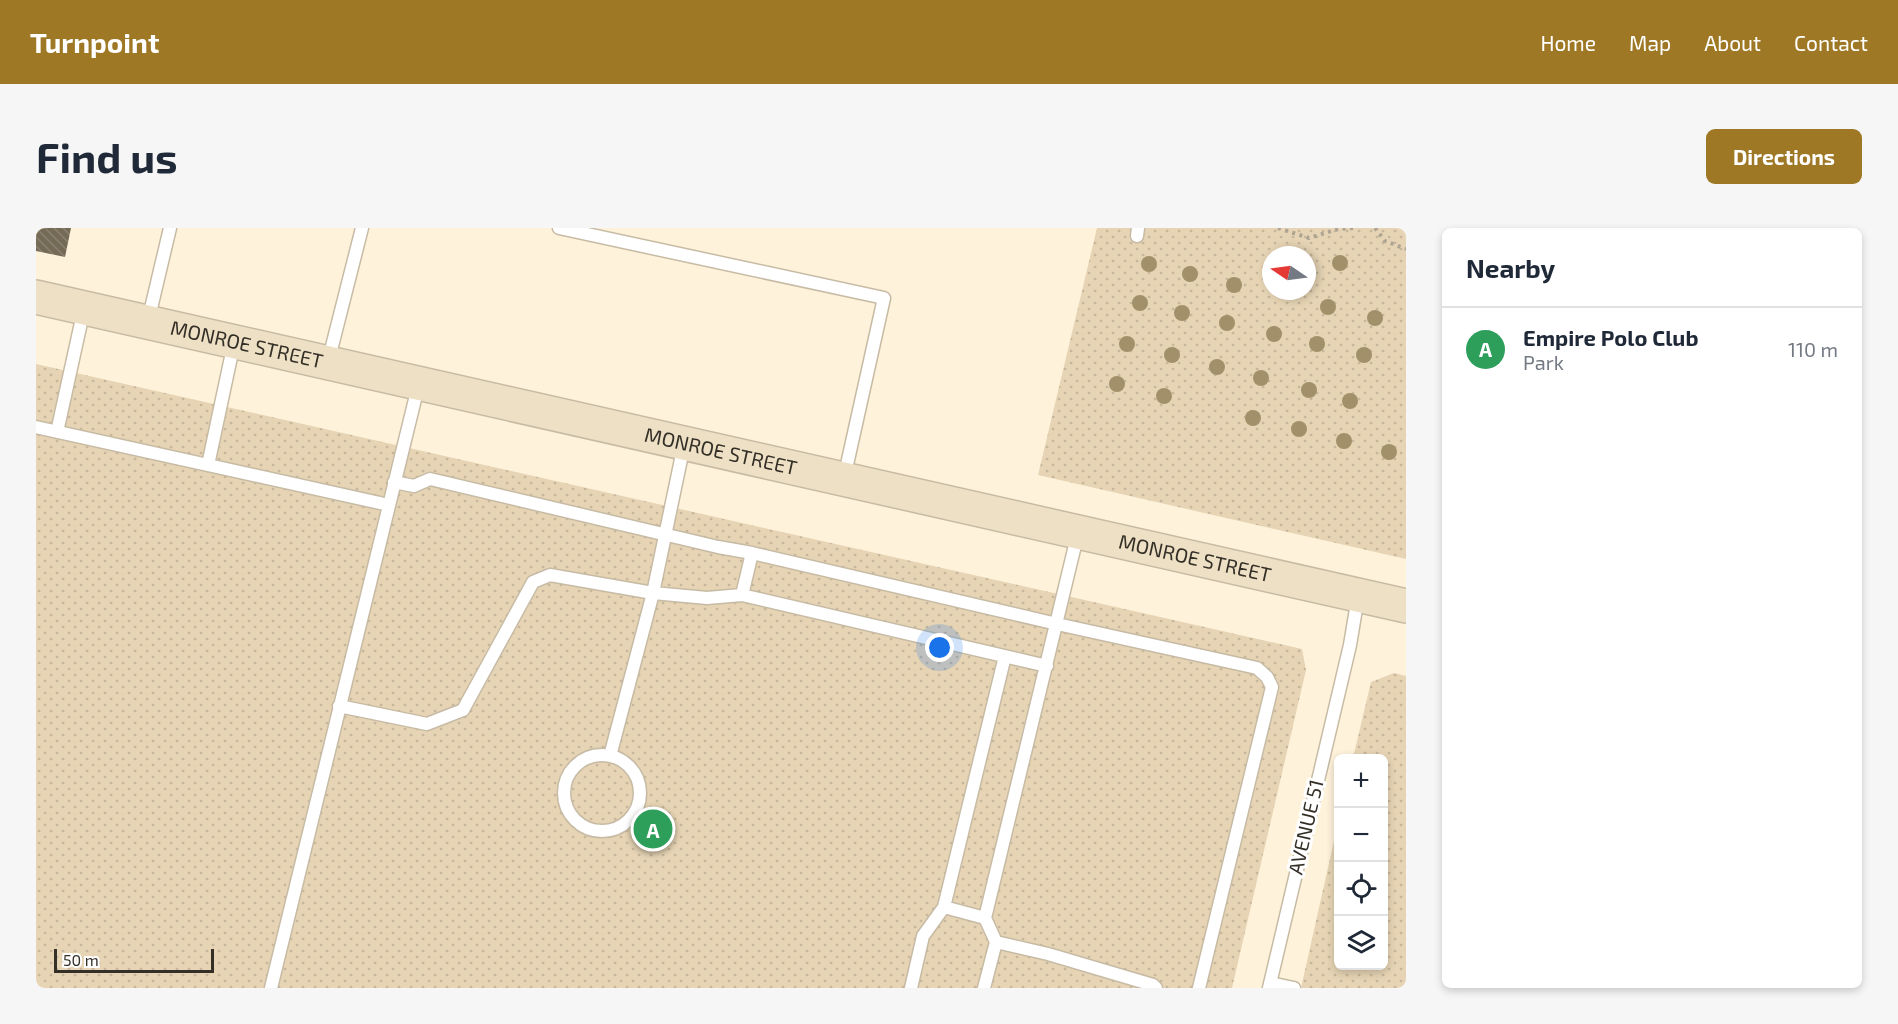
<!DOCTYPE html>
<meta charset="utf-8">
<style>
body{margin:0;font-family:"Exo 2",sans-serif;background:#f6f6f7;color:#1f2937}
.controls{position:absolute;right:18px;bottom:18px;display:grid;overflow:hidden;border-radius:9px;box-shadow:0 3px 9px #0003}
.controls button{width:54px;height:54px;display:grid;place-items:center;padding:0;border:0;border-bottom:2px solid #e0e1e3;background:#fff;color:#1f2937;font:30px sans-serif}
.compass{position:absolute;left:1226px;top:18px;width:54px;height:54px;border-radius:50%;background:#fff;box-shadow:0 3px 9px #0003;rotate:283deg}
.scale{position:absolute;left:18px;bottom:15px;width:160px;box-sizing:border-box;padding-left:6px;border:3px solid #342f27;border-top:0;font-size:16px;line-height:21px;white-space:nowrap;color:#342f27;-webkit-text-stroke:4px #fff;paint-order:stroke}
.you{position:absolute;left:904px;top:420px;width:21px;height:21px;margin:-15px;border:4px solid #fff;border-radius:50%;background:#1a73e8;box-shadow:0 0 0 9px #1a73e833}
.badge{display:grid;place-items:center;width:39px;height:39px;border-radius:50%;background:#9e7825;color:#fff;font-size:20px;font-weight:700}
.pin{position:absolute;translate:-50% -50%;border:3px solid #fff;box-shadow:0 2px 6px #0006}
.list{margin:0;padding:0;list-style:none}
h2{display:flex;justify-content:space-between;align-items:center;height:78px;margin:0;padding:0 24px;font-size:26px}
h2 small{font-size:20px;font-weight:400;color:#747a83}
.list li{display:grid;grid-template-columns:39px 1fr auto;gap:18px;align-items:center;box-sizing:border-box;height:84px;padding:0 24px;border-top:2px solid #e0e1e3}
.list b{display:block;font-size:22px;white-space:nowrap}
.list p{margin:0;font-size:20px;white-space:nowrap;color:#747a83}
.list em{font-size:20px;font-style:normal;color:#747a83}
.icon{flex:none;width:33px;height:33px;fill:none;stroke:currentColor;stroke-width:2;stroke-linecap:round;stroke-linejoin:round}
.map{position:relative;flex:none;width:1370px;height:760px;overflow:hidden;border-radius:9px}
header{display:flex;align-items:center;gap:36px;box-sizing:border-box;height:84px;padding:0 30px;background:#9e7825;color:#fff}
header strong{font-size:28px}
nav{display:flex;gap:33px;margin-inline-start:auto;font-size:21px}
.intro{display:flex;align-items:center;justify-content:space-between;box-sizing:border-box;height:144px;padding:0 36px}
h1{margin:0;font-size:42px}
.button{padding:15px 27px;border-radius:9px;background:#9e7825;color:#fff;font-size:21px;font-weight:700}
main{display:flex;gap:36px;padding:0 36px}
aside{flex:1;background:#fff;border-radius:9px;box-shadow:0 3px 9px #0003}
.map>svg:first-child{display:block}
</style>
<header>
<strong>Turnpoint</strong>
<nav><a>Home</a><a>Map</a><a>About</a><a>Contact</a></nav>
</header>
<div class="intro"><h1>Find us</h1><a class="button">Directions</a></div>
<main>
<div class="map">
<svg width="1370" height="760" viewBox="0 0 1370 760">
<defs>
<pattern id="green-dots" width="8" height="8" patternUnits="userSpaceOnUse" patternTransform="scale(1.5)"><rect width="8" height="8" fill="#e6d4b4"/><path d="M2 2h.1M6 6h.1" fill="none" stroke="#c6b69b" stroke-width="1.8" stroke-linecap="round"/></pattern>
<pattern id="building-back-hatch" width="6" height="6" patternUnits="userSpaceOnUse" patternTransform="scale(1.5)"><rect width="6" height="6" fill="#756a56"/><path d="M-1 5l2 2M0 0l6 6M5-1l2 2" fill="none" stroke="#888070"/></pattern>
</defs>
<rect width="100%" height="100%" fill="#fef2db"/>
<path fill="url(#green-dots)" fill-rule="evenodd" d="M1061,0H1370V331L1002,247ZM1235,27H1271V63H1235Z
M0,136L1266,421L1270,442L1196,760H0Z
M1358,445L1370,448V760H1265L1302,595V738H1348V530H1317L1335,454Z"/>
<path fill="url(#building-back-hatch)" d="M0,0H35L29,29L0,23Z"/>
<g fill="none" stroke-linecap="round" stroke-linejoin="round">
<defs>
<path id="service" d="M523,0L848,70L808,250
M1101,8L1102,0
M112,93L134,0
M292,134L326,0
M0,199L353,277
M21,204L48,81
M172,237L198,115
M358,254L378,258L394,251L682,319L716,325
M1042,305L949,690L960,714L1012,726L1117,757L1120,760
M706,367L716,325L1021,396L1221,440L1231,449L1236,459L1163,760
M303,478L391,496L427,482L497,354L514,347L617,365L671,370L706,367L1011,438
M528 565a38 38 0 1 1 76 0a38 38 0 1 1-76 0Z
M574,528L617,365L648,217
M908,679L949,690
M1234,755L1258,760
M235,760L383,155
M875,760L887,708L908,679L969,428
M948,760L960,714
M1233,760L1314,417L1322,369"/>
<g id="secondary">
<path id="s1" d="M0,69L1370,378"/>
</g>
</defs>
<use href="#service" stroke="#c7bba5" stroke-width="15"/>
<use href="#secondary" stroke="#c7bba5" stroke-width="36"/>
<path stroke="#ada493" stroke-width="4" stroke-dasharray="3 4.5" stroke-linecap="butt" d="M1242,0L1273,10L1302,1L1317,0
M1339,0L1349,13L1370,21"/>
<use href="#service" stroke="#fff" stroke-width="12"/>
<use href="#secondary" stroke="#ede0c5" stroke-width="33"/>
</g>
<g fill="#a19069">
<circle cx="1304" cy="35" r="8"/>
<circle cx="1113" cy="36" r="8"/>
<circle cx="1154" cy="46" r="8"/>
<circle cx="1198" cy="57" r="8"/>
<circle cx="1104" cy="75" r="8"/>
<circle cx="1292" cy="79" r="8"/>
<circle cx="1146" cy="85" r="8"/>
<circle cx="1339" cy="90" r="8"/>
<circle cx="1191" cy="95" r="8"/>
<circle cx="1238" cy="106" r="8"/>
<circle cx="1091" cy="116" r="8"/>
<circle cx="1281" cy="116" r="8"/>
<circle cx="1136" cy="127" r="8"/>
<circle cx="1328" cy="127" r="8"/>
<circle cx="1181" cy="139" r="8"/>
<circle cx="1225" cy="150" r="8"/>
<circle cx="1081" cy="156" r="8"/>
<circle cx="1273" cy="162" r="8"/>
<circle cx="1128" cy="168" r="8"/>
<circle cx="1314" cy="173" r="8"/>
<circle cx="1217" cy="190" r="8"/>
<circle cx="1263" cy="201" r="8"/>
<circle cx="1308" cy="213" r="8"/>
<circle cx="1353" cy="224" r="8"/>
</g>
<g text-anchor="middle" stroke-width="6" stroke-linejoin="round" paint-order="stroke">
<g font-size="20" fill="#342f27" stroke="#fff">
<text dy="7" stroke="none"><textPath href="#s1" startOffset="216">MONROE STREET</textPath></text>
<text dy="7" stroke="none"><textPath href="#s1" startOffset="702">MONROE STREET</textPath></text>
<text dy="7" stroke="none"><textPath href="#s1" startOffset="1188">MONROE STREET</textPath></text>
<text transform="translate(1270 599) rotate(-77)" y="7">AVENUE 51</text>
</g>
</g>
</svg>
<div class="controls">
<button>+</button>
<button>−</button>
<button><svg class="icon" aria-label="locate" viewBox="0 0 24 24"><circle cx="12" cy="12" r="6"/><path d="M12 2v4M12 18v4M2 12h4M18 12h4"/></svg></button>
<button><svg class="icon" aria-label="layers" viewBox="0 0 24 24"><path d="M12 4l9 5-9 5-9-5zM3 14l9 5 9-5"/></svg></button>
</div>
<svg class="compass" viewBox="-18 -18 36 36"><path d="M0-13l5 13h-10z" fill="#e53935"/><path d="M0 13l5-13h-10z" fill="#747a83"/></svg>
<div class="scale">50 m</div>
<div class="you"></div>
<div class="pin badge" style="left:617px;top:601px;background:#2e9e5b">A</div>
</div>
<aside>
<h2>Nearby<small></small></h2>
<ul class="list">
<li><span class="badge" style="background:#2e9e5b">A</span><div><b>Empire Polo Club</b><p>Park</p></div><em>110 m</em></li>
</ul>
</aside>
</main>
